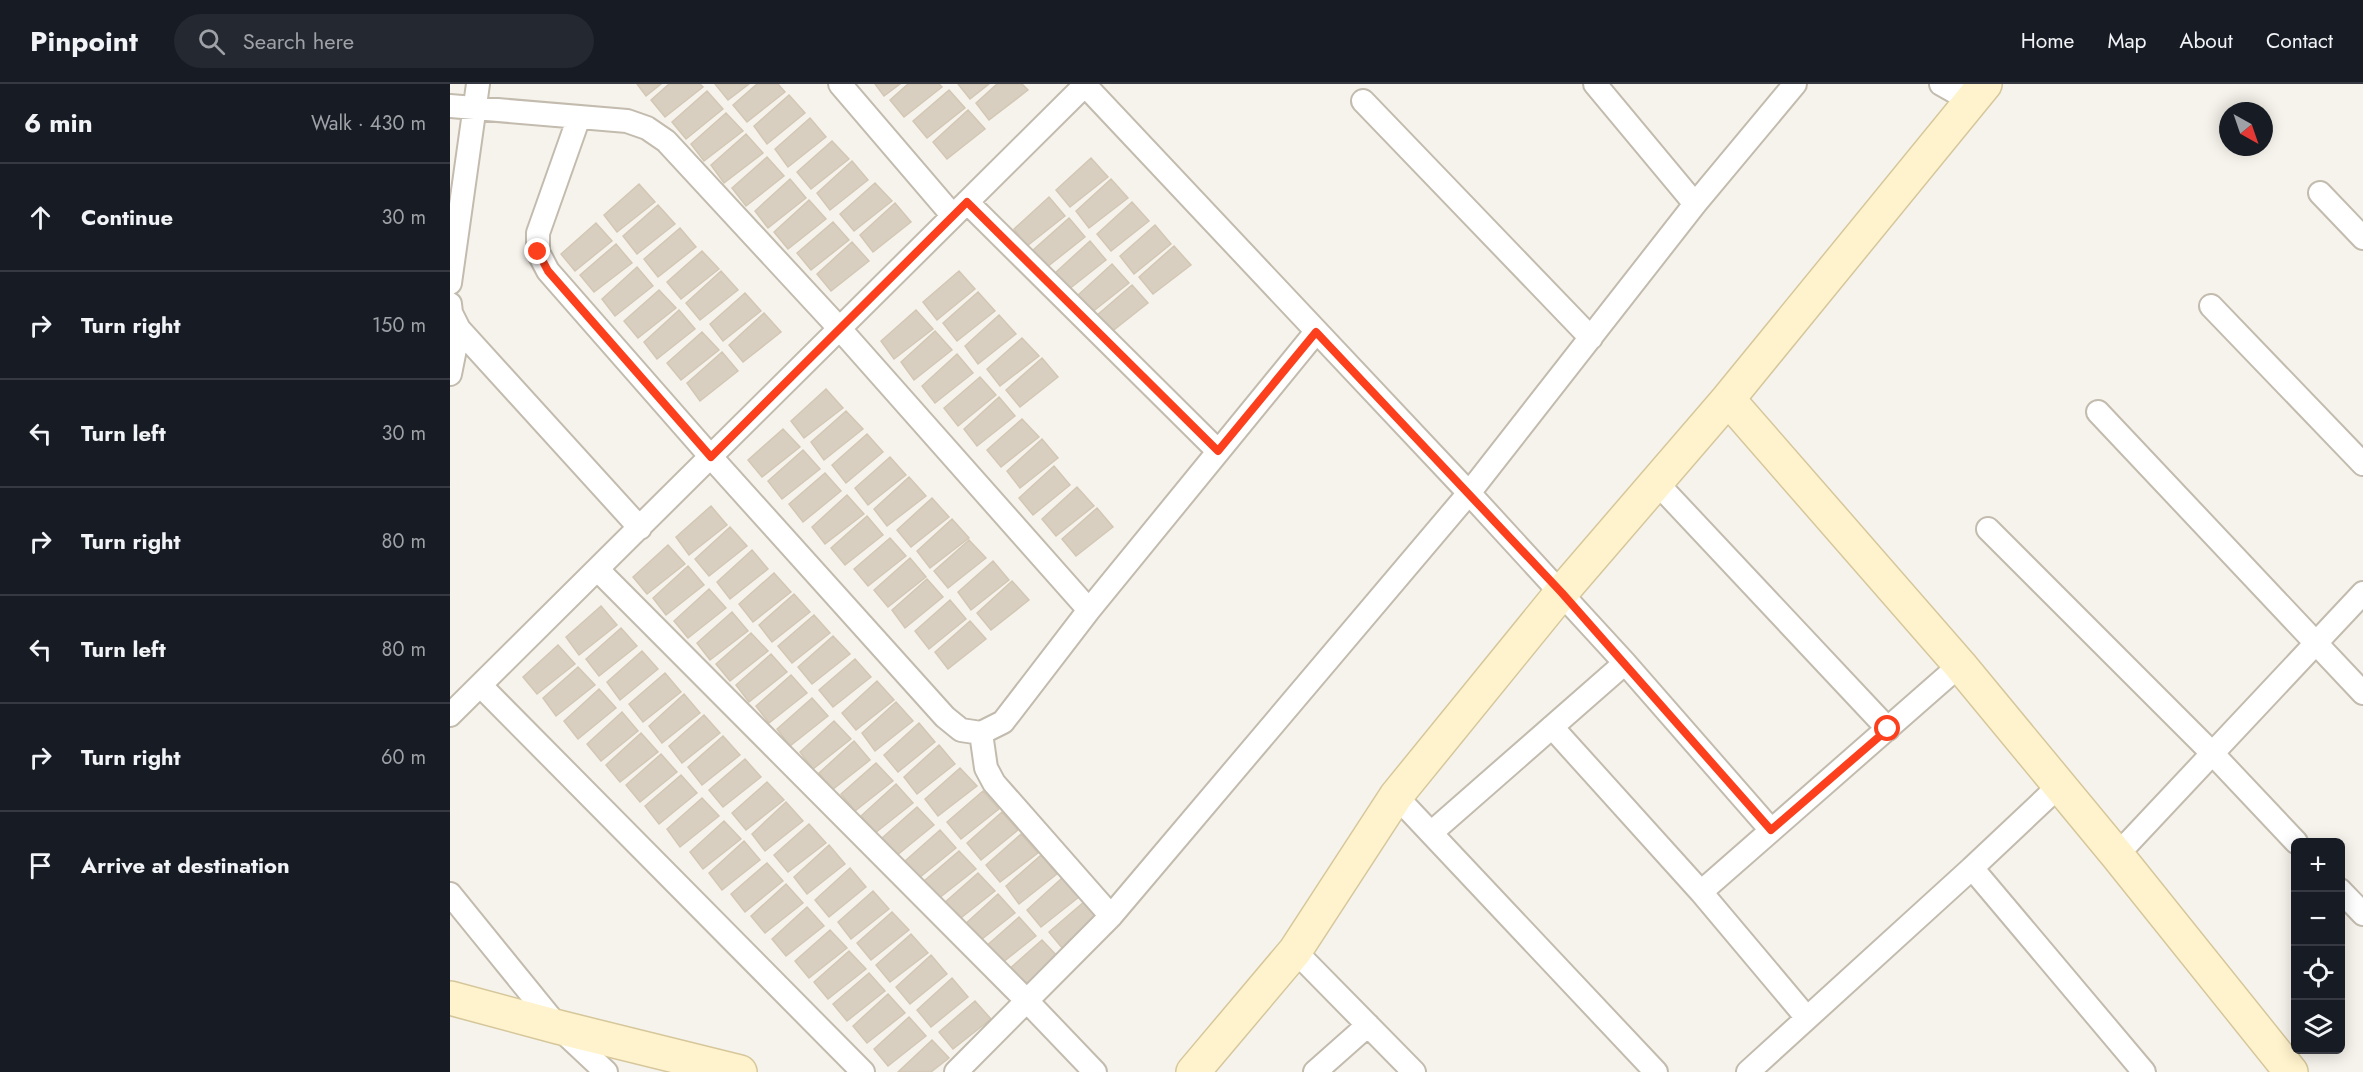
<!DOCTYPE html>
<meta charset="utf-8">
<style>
body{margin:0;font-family:Jost,sans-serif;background:#242831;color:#f1f3f6}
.controls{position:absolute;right:18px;bottom:18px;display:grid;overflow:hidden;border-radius:9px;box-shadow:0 3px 15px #0003}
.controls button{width:54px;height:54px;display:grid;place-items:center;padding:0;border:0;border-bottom:2px solid #363941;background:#171b24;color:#f1f3f6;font:30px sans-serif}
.compass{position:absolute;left:1769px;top:18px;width:54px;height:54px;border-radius:50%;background:#171b24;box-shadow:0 3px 15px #0003;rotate:140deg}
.stop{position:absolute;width:18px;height:18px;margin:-14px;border:4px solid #fc3f1d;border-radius:50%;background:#fff}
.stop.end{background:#fc3f1d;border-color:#fff;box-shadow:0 2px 6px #0008}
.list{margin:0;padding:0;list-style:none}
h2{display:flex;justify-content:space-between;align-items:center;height:78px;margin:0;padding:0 24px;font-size:26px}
h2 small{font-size:20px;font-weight:400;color:#9ea1a6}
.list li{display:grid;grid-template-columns:39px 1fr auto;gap:18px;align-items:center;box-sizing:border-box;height:108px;padding:0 24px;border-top:2px solid #363941}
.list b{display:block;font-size:22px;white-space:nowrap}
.list em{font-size:20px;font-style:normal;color:#9ea1a6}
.icon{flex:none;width:33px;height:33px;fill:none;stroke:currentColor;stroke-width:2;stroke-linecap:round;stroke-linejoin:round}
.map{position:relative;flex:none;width:1913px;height:988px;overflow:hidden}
header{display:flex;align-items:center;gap:36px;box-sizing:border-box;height:84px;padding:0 30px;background:#171b24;border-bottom:2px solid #363941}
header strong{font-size:28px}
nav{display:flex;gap:33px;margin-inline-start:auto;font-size:21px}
.search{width:420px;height:54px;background:#242831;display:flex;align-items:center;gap:15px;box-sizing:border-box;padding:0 21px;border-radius:33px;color:#9ea1a6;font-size:22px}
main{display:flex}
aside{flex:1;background:#171b24}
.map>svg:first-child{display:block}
</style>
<header>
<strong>Pinpoint</strong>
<div class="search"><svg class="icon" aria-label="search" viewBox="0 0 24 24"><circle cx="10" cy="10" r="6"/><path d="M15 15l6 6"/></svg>Search here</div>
<nav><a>Home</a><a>Map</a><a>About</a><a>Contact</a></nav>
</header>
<main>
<aside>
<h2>6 min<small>Walk · 430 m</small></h2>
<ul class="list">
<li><svg class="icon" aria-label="ahead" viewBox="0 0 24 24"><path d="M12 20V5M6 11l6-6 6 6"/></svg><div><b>Continue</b></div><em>30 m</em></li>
<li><svg class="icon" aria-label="right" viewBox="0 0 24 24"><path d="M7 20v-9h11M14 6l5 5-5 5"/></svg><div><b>Turn right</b></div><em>150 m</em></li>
<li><svg class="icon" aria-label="left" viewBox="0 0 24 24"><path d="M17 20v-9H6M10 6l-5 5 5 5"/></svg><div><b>Turn left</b></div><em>30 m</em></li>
<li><svg class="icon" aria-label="right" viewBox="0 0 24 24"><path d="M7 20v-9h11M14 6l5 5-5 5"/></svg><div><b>Turn right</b></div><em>80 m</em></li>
<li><svg class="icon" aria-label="left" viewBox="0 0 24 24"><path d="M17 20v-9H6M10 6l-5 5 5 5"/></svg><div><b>Turn left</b></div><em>80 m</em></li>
<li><svg class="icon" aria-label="right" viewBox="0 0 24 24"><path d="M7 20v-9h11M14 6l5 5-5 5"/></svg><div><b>Turn right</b></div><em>60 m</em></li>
<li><svg class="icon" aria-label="arrive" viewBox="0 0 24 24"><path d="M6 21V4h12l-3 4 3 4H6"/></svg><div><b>Arrive at destination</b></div></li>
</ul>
</aside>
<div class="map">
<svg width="1913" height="988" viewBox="0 0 1913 988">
<rect width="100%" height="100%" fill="#f6f3ec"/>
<path fill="#d8cfc1" stroke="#d3c7b4" stroke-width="1.5" d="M187,0H211L196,12Z
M219,0H250L253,3L215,33L201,16Z
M265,0H299L278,16Z
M307,0H328L335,8L297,38L283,21Z
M425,0H450L434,12Z
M458,0H489L492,3L454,33L440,16Z
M508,0H539L520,15Z
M547,0H572L578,6L539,36L526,19Z
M499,6L515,24L477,54L463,37Z
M257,7L273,25L236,55L222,38Z
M339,11L355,29L317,60L304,42Z
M518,26L535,45L497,75L483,58Z
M276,29L293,47L254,77L241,60Z
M360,34L376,53L338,83L325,65Z
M296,50L313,69L274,99L261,81Z
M382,57L399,75L361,105L347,88Z
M317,73L334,92L296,122L282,104Z
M641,74L658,93L620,123L606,106Z
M402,77L418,96L380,126L367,109Z
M340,95L356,114L318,144L305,127Z
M661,95L678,114L639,144L626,127Z
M425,99L442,117L404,147L390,130Z
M189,100L205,118L167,148L154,131Z
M599,113L615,132L577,162L564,145Z
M359,116L376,135L338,165L324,148Z
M682,118L699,137L661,167L647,150Z
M445,119L461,138L423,168L410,151Z
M208,121L225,140L187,170L173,152Z
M619,134L635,153L597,183L583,166Z
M383,138L399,156L361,186L347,169Z
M146,139L162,157L125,187L111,170Z
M705,141L721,160L684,190L670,172Z
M230,144L246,163L208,193L194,175Z
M640,157L656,176L618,206L605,189Z
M402,158L419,177L381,207L367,190Z
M166,160L182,179L144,208L130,191Z
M724,162L741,181L703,210L689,193Z
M252,167L269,185L231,215L217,198Z
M662,180L679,199L641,229L627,212Z
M187,183L203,202L165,232L152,215Z
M271,187L288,206L250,236L236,219Z
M509,187L525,205L487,236L473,218Z
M682,201L698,219L660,249L646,232Z
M209,206L226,224L188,254L174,237Z
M528,208L545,227L507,257L493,239Z
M295,209L311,227L273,257L260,240Z
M229,226L245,245L207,275L194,258Z
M466,226L483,245L444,275L431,257Z
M314,229L331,248L293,278L279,261Z
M549,231L566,250L528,280L515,262Z
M485,247L502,266L464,296L451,278Z
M252,248L269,266L231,296L217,279Z
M572,254L589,272L550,302L537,285Z
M272,268L288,287L250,317L237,299Z
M507,270L523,289L485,319L472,302Z
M592,274L608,293L570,323L556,306Z
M530,293L546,311L508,342L494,324Z
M376,305L393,324L354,354L341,337Z
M549,313L565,332L527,362L514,345Z
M396,327L413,345L374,376L361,358Z
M572,335L589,353L551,383L537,366Z
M333,345L350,363L312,393L298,376Z
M417,350L433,368L396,399L382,381Z
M592,355L608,374L570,404L557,387Z
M353,366L370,385L332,415L318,397Z
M440,373L456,391L418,421L405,404Z
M604,382L620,401L583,431L569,414Z
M375,389L391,407L353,438L339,420Z
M459,393L476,412L437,442L424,425Z
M627,403L644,422L606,452L592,435Z
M397,411L414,430L375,460L362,443Z
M482,414L499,433L461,463L447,446Z
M261,422L277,441L239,471L226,453Z
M647,424L663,443L626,472L612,455Z
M417,432L433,451L395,481L381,464Z
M502,435L519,454L480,484L467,467Z
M280,443L297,462L259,492L245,475Z
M440,454L456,472L418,502L404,485Z
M519,456L536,474L498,504L484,487Z
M218,461L235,480L197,510L183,493Z
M302,466L318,485L280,515L267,498Z
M460,474L476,493L438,523L424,506Z
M543,477L559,496L521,526L508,508Z
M238,482L254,501L216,531L203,514Z
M324,489L341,508L303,538L289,520Z
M477,495L493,513L455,544L442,526Z
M562,497L579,516L541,546L527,529Z
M259,505L276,524L238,554L224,537Z
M344,510L360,528L322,558L309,541Z
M500,516L516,535L479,565L465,547Z
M151,522L167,541L129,571L116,553Z
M282,528L298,547L260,576L247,559Z
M364,531L380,549L342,579L328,562Z
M520,537L536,555L498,585L485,568Z
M171,544L187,562L149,592L136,575Z
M301,549L318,567L280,597L266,580Z
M383,552L400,570L362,600L348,583Z
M108,561L125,580L87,610L73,593Z
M192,567L208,585L170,616L157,598Z
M321,570L337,588L299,618L286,601Z
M405,575L421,593L383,623L369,606Z
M128,583L145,601L106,632L93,614Z
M215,589L231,608L193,638L179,620Z
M341,591L357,609L319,639L306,622Z
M427,597L444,616L406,646L392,629Z
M149,605L166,624L128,655L114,637Z
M234,610L250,629L212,659L199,642Z
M362,614L378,632L340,662L327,645Z
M446,618L463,637L425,667L412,649Z
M172,628L188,647L151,677L137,660Z
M254,631L270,649L232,679L219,662Z
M384,637L401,655L363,685L350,668Z
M469,639L485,658L448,688L434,671Z
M191,649L208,668L170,698L156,681Z
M273,652L290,671L252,701L238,683Z
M404,657L420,676L382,706L369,689Z
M489,661L505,680L467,710L454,693Z
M211,670L227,688L190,718L176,701Z
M295,675L311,693L273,723L259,706Z
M426,679L443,697L405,727L391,710Z
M510,684L527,702L488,732L475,715Z
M231,691L247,709L209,740L195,722Z
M317,698L334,716L296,746L282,729Z
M446,700L463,719L425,749L411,732Z
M533,707L549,725L511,755L497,738Z
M252,714L269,732L230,763L217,745Z
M336,718L353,737L315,767L302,750Z
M467,723L484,741L446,772L432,754Z
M552,728L568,746L531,776L517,759Z
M274,737L291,755L253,785L240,768Z
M359,740L376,759L338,788L324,771Z
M490,746L506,764L469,794L455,777Z
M571,750L588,769L550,798L536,781Z
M294,757L310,776L272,806L259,789Z
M379,761L395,780L357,810L344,793Z
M509,767L526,785L488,815L474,797Z
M591,771L607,790L569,820L556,802Z
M317,779L333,797L295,828L281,810Z
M400,784L416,803L379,833L365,816Z
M528,789L545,807L507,837L493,820Z
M612,794L629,813L591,843L577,826Z
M336,800L353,819L315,849L301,832Z
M423,807L439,825L401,855L388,838Z
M548,810L565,829L527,859L513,842Z
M635,817L651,835L613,865L599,848Z
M357,823L374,842L336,872L322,855Z
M442,828L459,846L421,876L407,859Z
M569,833L586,852L548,882L534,864Z
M380,846L397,864L359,894L345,877Z
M461,850L478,869L440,898L426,881Z
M592,856L609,874L570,904L557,887Z
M399,867L416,885L378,915L364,898Z
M481,871L497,890L460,920L446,903Z
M419,889L435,907L397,937L383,920Z
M502,894L518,913L481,943L467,926Z
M438,910L455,929L417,959L403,942Z
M525,917L541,935L503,965L489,948Z
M459,933L476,952L438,982L424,965Z
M482,956L499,974L481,988H448Z"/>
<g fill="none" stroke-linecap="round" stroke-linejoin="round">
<defs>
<path id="street" d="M390,0L503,132
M1145,0L1245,120
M1491,0L1521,17
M913,17L1141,254
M0,22L177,37L197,44L216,57L390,245L639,526
M129,33L88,149V168L98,187L261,373L495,633L511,646L531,649L553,638L639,526L866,248
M1870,109L1913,154
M517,118L768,367
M0,199L28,0
M0,220L1,229L9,245L190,444
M1761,222L1913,380
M0,290L9,245
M1648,328L1913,609
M1206,398L1438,645
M1538,445L1762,669L1846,758
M148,486L577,917L645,988
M31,602L413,988
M0,631L635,1
M1102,643L1251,808
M531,649L536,684L544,699L661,832
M1610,701L1522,784L1694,988
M946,712L1206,988
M1321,746L1175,579L1019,409L1245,120L1345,0
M981,749L1175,579
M1667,771L1913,509
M1890,806L1913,830
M0,810L108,943L156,988
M845,867L964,988
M1357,934L1251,808L1510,581
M506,988L661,832L1019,409L634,0
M865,988L918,941
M1298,988L1522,784"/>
<path id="secondary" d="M1278,315L1510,581L1667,771L1841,988
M0,914L108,943L290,988
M743,988L845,867L946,712L1111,509L1278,315L1535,0"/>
</defs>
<use href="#street" stroke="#c2bbae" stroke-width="26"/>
<use href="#secondary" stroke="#d6c79b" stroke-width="36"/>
<use href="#street" stroke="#fff" stroke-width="22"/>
<use href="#secondary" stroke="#fff3cd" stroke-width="33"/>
</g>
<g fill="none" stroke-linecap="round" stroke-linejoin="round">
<path stroke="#fc3f1d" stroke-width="8" d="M88,168L98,187L261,373L517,118L768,367L866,248L1112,509L1321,746L1438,645"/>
</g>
</svg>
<div class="controls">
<button>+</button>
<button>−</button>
<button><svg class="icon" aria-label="locate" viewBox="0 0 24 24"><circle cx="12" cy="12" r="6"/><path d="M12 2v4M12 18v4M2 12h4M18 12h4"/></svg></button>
<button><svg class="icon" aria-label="layers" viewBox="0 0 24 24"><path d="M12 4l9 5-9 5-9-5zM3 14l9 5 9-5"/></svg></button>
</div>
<svg class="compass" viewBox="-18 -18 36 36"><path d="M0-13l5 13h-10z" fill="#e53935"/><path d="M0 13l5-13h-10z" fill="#9ea1a6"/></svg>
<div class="stop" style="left:1438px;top:645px"></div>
<div class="stop end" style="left:88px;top:168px"></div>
</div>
</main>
